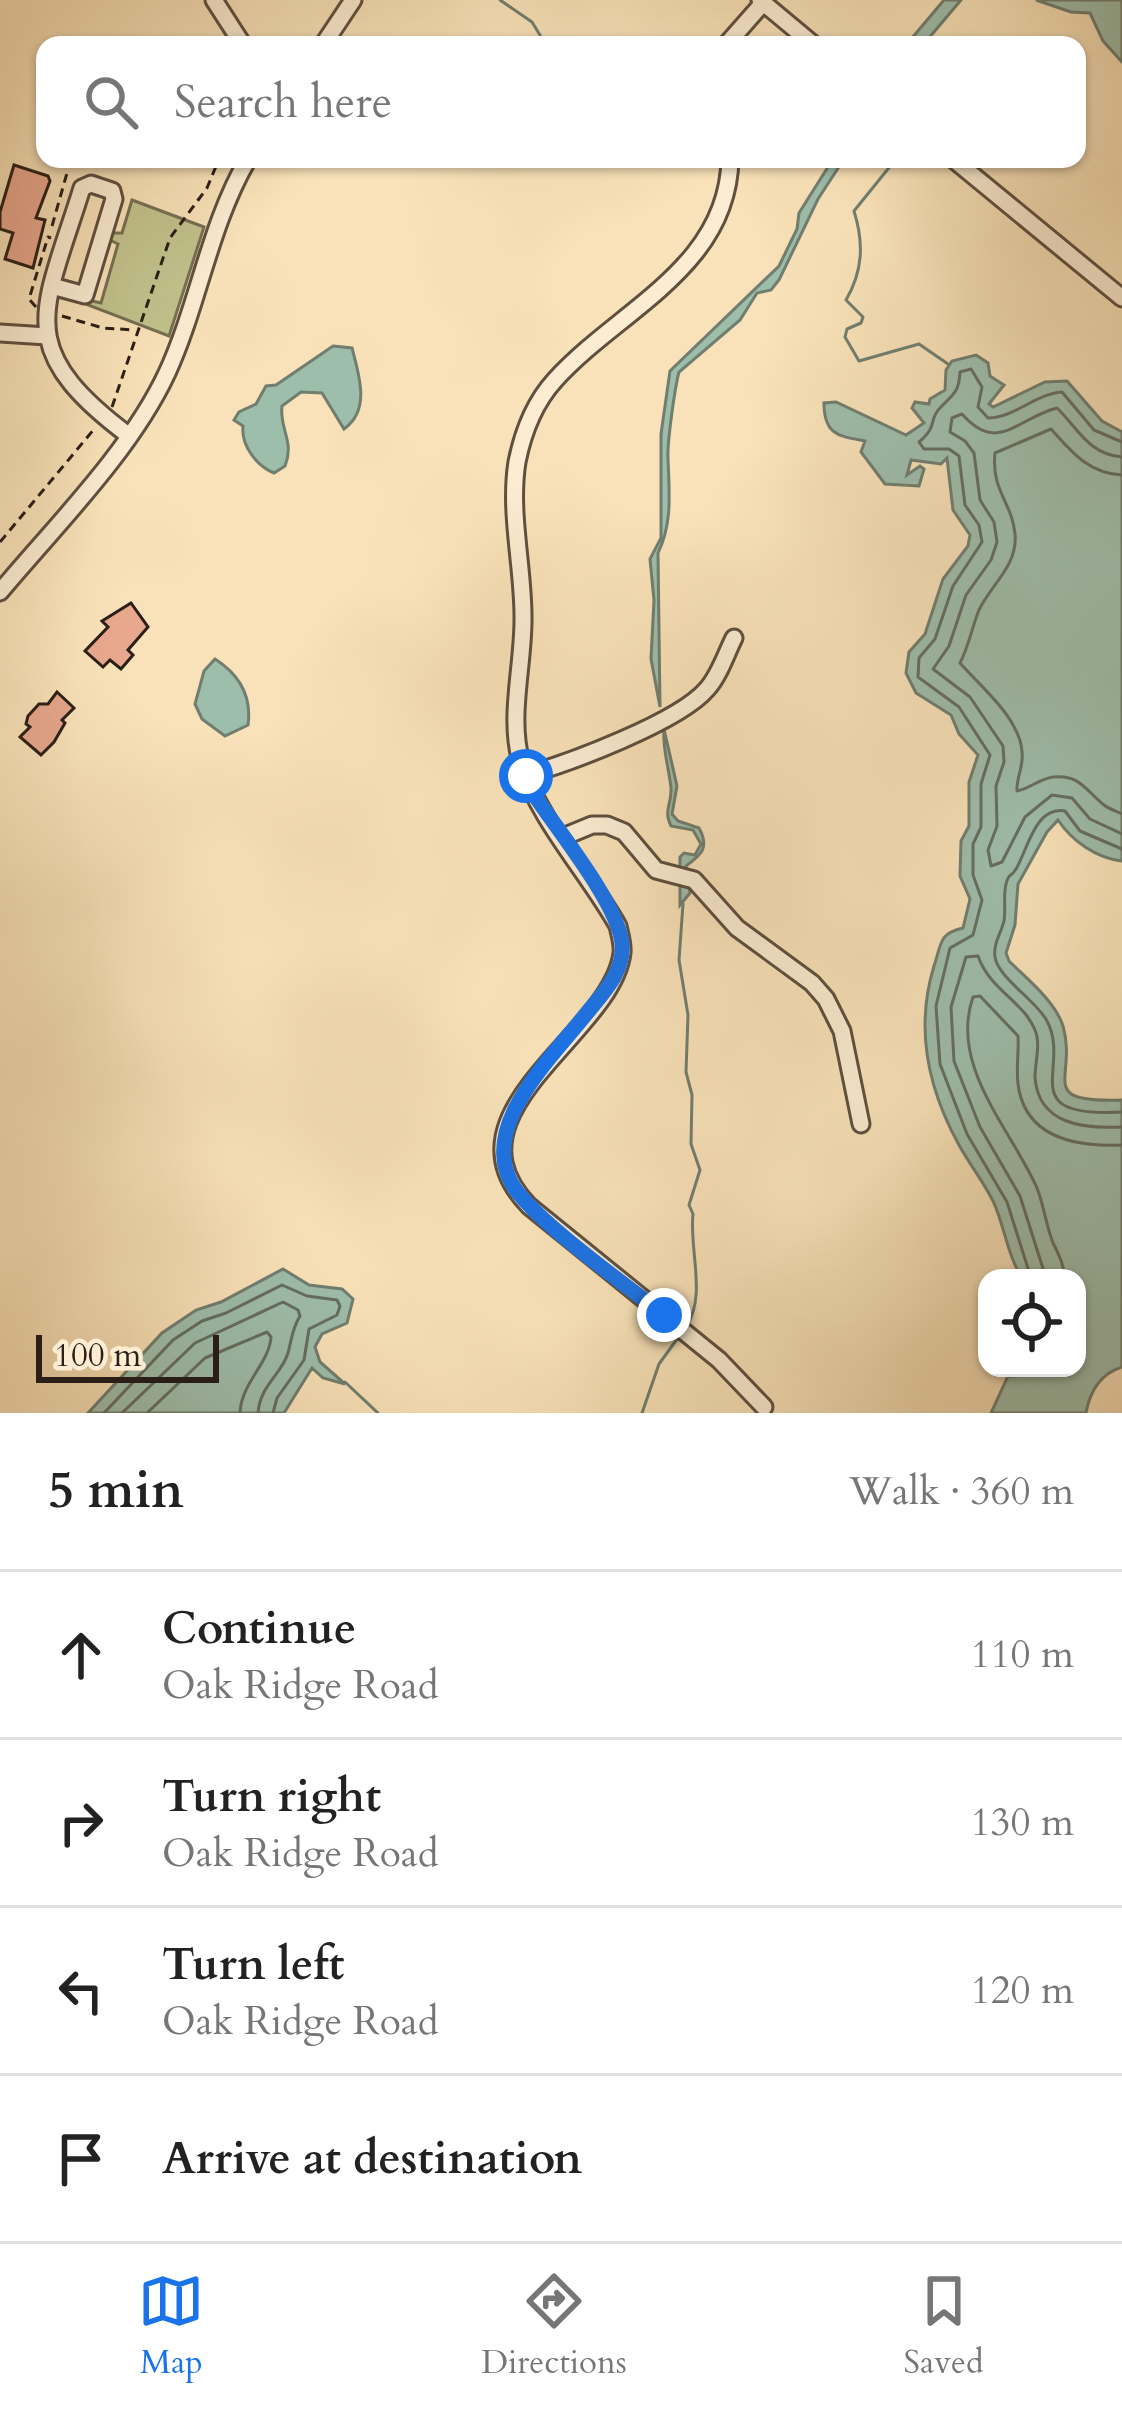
<!DOCTYPE html>
<meta charset="utf-8">
<style>
body{margin:0;font-family:Cardo,serif;background:#f6f6f6;color:#222}
.controls{position:absolute;right:36px;bottom:36px;display:grid;overflow:hidden;border-radius:24px;box-shadow:0 3px 9px #0004}
.controls button{width:108px;height:108px;display:grid;place-items:center;padding:0;border:0;border-bottom:3px solid #e0e0e0;background:#fff;color:#222;font:60px sans-serif}
.scale{position:absolute;left:36px;bottom:30px;width:183px;box-sizing:border-box;padding-left:12px;border:6px solid #2a1e16;border-top:0;font-size:33px;line-height:42px;white-space:nowrap;color:#2a1e16;-webkit-text-stroke:9px #fbecd2;paint-order:stroke}
.stop{position:absolute;width:36px;height:36px;margin:-27px;border:9px solid #1a73e8;border-radius:50%;background:#fff}
.stop.end{background:#1a73e8;border-color:#fff;box-shadow:0 3px 12px #0008}
.list{margin:0;padding:0;list-style:none}
h2{display:flex;justify-content:space-between;align-items:center;height:156px;margin:0;padding:0 48px;font-size:51px}
h2 small{font-size:39px;font-weight:400;color:#767676}
.list li{display:grid;grid-template-columns:78px 1fr auto;gap:36px;align-items:center;box-sizing:border-box;height:168px;padding:0 48px;border-top:3px solid #e0e0e0}
.list b{display:block;font-size:45px;white-space:nowrap}
.list p{margin:0;font-size:39px;white-space:nowrap;color:#767676}
.list em{font-size:39px;font-style:normal;color:#767676}
.icon{flex:none;width:66px;height:66px;fill:none;stroke:currentColor;stroke-width:2;stroke-linecap:round;stroke-linejoin:round}
.map{position:relative;flex:none;width:1122px;height:1413px;overflow:hidden}
.search{position:absolute;background:#fff;box-shadow:0 3px 9px #0004;left:36px;right:36px;top:36px;height:132px;display:flex;align-items:center;gap:30px;box-sizing:border-box;padding:0 42px;border-radius:24px;color:#767676;font-size:45px}
.sheet{height:828px;background:#fff}
nav{display:flex;justify-content:space-around;align-items:center;box-sizing:border-box;height:168px;border-top:3px solid #e0e0e0;background:#fff;font-size:33px;color:#767676}
nav a{display:grid;justify-items:center;gap:6px}
nav .on{color:#1a73e8}
.map>svg:first-child{display:block}
</style>
<div class="map">
<svg width="1122" height="1413" viewBox="0 0 1122 1413">
<rect width="100%" height="100%" fill="#f9e2b9"/>
<filter id="stains"><feTurbulence type="fractalNoise" baseFrequency=".00167" numOctaves="4"/><feColorMatrix values="0 0 0 0 .2 0 0 0 0 .09 0 0 0 0 .02 0 0 0 .5 -.17"/></filter>
<radialGradient id="worn" r=".72"><stop offset=".6" stop-color="#630" stop-opacity="0"/><stop offset="1" stop-color="#630" stop-opacity=".3"/></radialGradient>
<path fill="#c1c28d" stroke="#767052" stroke-width="3" d="M132,200L204,227L169,336L88,305L92,301L101,303L118,244L110,240L111,233H122Z"/>
<path fill="#9ebeac" stroke="#707e70" stroke-width="3" d="M944,0H961L923,45H906Z
M1036,0H1122V62L1103,41L1090,13L1071,12Z
M833,159H844L818,199L779,280L771,290L757,293L740,320L679,372C675,387 667,443 668,458C669,492 673,522 658,553L660,707L651,659L654,600L650,559L661,538V434L670,371L779,266L797,229L799,213Z
M333,346L352,348C359,375 371,410 344,429L322,393L301,392L282,406C279,429 295,441 285,466L274,473C257,466 241,446 243,426L234,420L239,412L256,404L266,386L276,385Z
M976,355L988,363L990,376L1004,385L989,404L993,407L1045,382L1067,381L1102,421L1122,432V861C1096,858 1072,841 1058,820L1047,832L1018,884L1015,925L1006,953L1009,961C1027,979 1055,1001 1063,1026C1078,1078 1034,1103 1122,1100V1367C1100,1374 1090,1391 1086,1413H991L1008,1376H1016L1029,1368H1077V1278H1023L1018,1271C1006,1249 1004,1224 993,1201C983,1181 970,1165 959,1145C928,1089 915,1028 934,966C942,943 938,934 963,928L970,899L960,876L961,841L969,826V782L978,755L959,734L951,715L916,693L906,673L909,652L925,634L943,579L968,546L970,535L953,510L947,458L941,464L911,460L907,475L920,466L924,469L919,486L885,484L861,452L865,441C840,436 824,436 824,403L836,402L906,435L924,423L912,408L915,402L929,404L930,399L945,390L946,370L952,361Z
M215,659C240,675 252,696 248,725L225,736L202,719L195,704L204,671Z
M664,729L677,786L672,814L678,821L699,828C710,848 701,855 686,866L690,893L680,905V857L684,853L695,855L701,844L693,830L671,826C663,809 672,805 671,788C669,768 662,747 664,729Z
M283,1269L309,1285L342,1289L353,1299L347,1323L322,1334L315,1347L320,1362L345,1384L323,1378L312,1368L284,1413H88L162,1333L196,1310L221,1302Z"/>
<g fill="none" stroke-linecap="round" stroke-linejoin="round">
<path stroke="#646e61" stroke-width="3" d="M1122,457C1088,454 1078,428 1057,408C1017,418 998,455 962,414L952,418L950,432L965,441L974,453L980,500L994,522L997,542L991,560L966,595L949,646L933,669L970,697L1003,746L1004,762L996,786L997,826L988,850L991,866L1002,862L1025,817L1052,795L1072,798L1090,819L1122,834
M1122,475C1088,473 1072,452 1051,429L995,453C991,491 1012,502 1015,534C1018,566 991,584 979,610C972,627 969,646 960,663C980,686 1020,718 1022,752C1024,766 1016,778 1017,791C1029,789 1039,779 1053,777C1080,774 1086,791 1104,805C1109,809 1116,811 1122,814
M1122,849L1080,831L1065,811C1035,806 1028,849 1016,869C1010,879 1009,872 1006,884C1003,896 1006,909 1004,921C1001,933 993,944 995,957C998,978 1037,1001 1047,1021C1072,1068 1012,1118 1122,1112
M1031,1278L1007,1202L967,1134L940,1064L936,1006L950,948L973,935L982,900L973,875V844L981,827V784L990,755L959,707L918,677L919,658L935,639L953,586L982,542L979,525L965,505L959,456L949,449H924L919,442C939,425 928,420 940,408C953,394 959,393 960,372L971,369L982,387L978,407L988,418C1014,418 1035,394 1062,392L1094,430L1122,442
M1046,1278L1020,1196L980,1127L954,1061L951,1007L966,957L978,956C989,989 1024,1002 1035,1030C1041,1044 1035,1062 1035,1077C1038,1125 1085,1129 1122,1127
M1064,1278C1064,1264 1059,1255 1053,1243C1046,1225 1044,1206 1037,1188C1011,1129 949,1066 973,997L980,996L1018,1036C1019,1051 1016,1068 1018,1084C1025,1139 1077,1147 1122,1145
M104,1413L173,1340L202,1321L226,1313L282,1285L307,1296L337,1300L340,1306L337,1315L309,1329L304,1360L277,1398L273,1413
M122,1413L195,1343L283,1302L298,1310L300,1316C292,1329 292,1338 288,1353C282,1374 260,1385 258,1413
M147,1413L205,1358L267,1332L271,1337C269,1364 241,1383 240,1413"/>
<path stroke="#707e70" stroke-width="3" d="M500,0L532,22L546,45
M896,159L854,211C864,243 863,271 846,300L863,317L861,323L847,329L845,337L859,361L919,344L948,364
M683,904L679,960L688,1015L686,1072L692,1095L691,1144L700,1170L689,1205L693,1214C689,1250 707,1296 686,1327
M345,1382L378,1413
M642,1413L659,1364L680,1335"/>
</g>
<path fill="#e8a88e" stroke="#2a1e16" stroke-width="3" d="M14,165L48,176L50,181L36,218L45,220L33,268L5,259L13,233L0,229V212Z
M131,603L148,627L128,650L133,655L121,669L110,660L103,667L85,651L108,627L102,621Z
M57,692L74,708L62,720L65,723L54,742L41,755L20,737L30,727L26,724L28,716L39,704H48Z"/>
<g fill="none" stroke-linecap="round" stroke-linejoin="round">
<defs>
<path id="minor" d="M214,0L243,45
M760,0L814,45
M323,45L353,0
M726,45L763,3
M730,159C728,268 618,310 555,380C535,402 523,432 517,462C509,512 523,566 523,616C524,663 508,716 521,762C537,818 589,874 618,926C620,935 623,944 622,953C612,1035 438,1112 529,1206L719,1360L764,1407
M953,159L1122,298
M52,286L85,295L114,199L112,191L91,184L82,188C44,311 11,347 128,435
M0,333L47,336
M0,592C56,525 130,452 167,373C199,303 209,226 248,159
M526,775C569,763 679,722 707,689C719,676 726,654 734,638
M563,837L592,825H607L624,832L656,870L694,880L737,928L812,983L826,999L842,1031L861,1124"/>
</defs>
<use href="#minor" stroke="#5e4f3f" stroke-width="21"/>
<path stroke="#2a1e16" stroke-width="3" stroke-dasharray="9 6" stroke-linecap="butt" d="M52,226L67,173
M36,307L29,299L48,237L51,238
M62,316L103,328L134,330
M112,407L170,238L207,188L219,159
M0,542L95,428"/>
<use href="#minor" stroke="#fbecd2" stroke-width="15"/>
</g>
<g fill="none" stroke-linecap="round" stroke-linejoin="round">
<path stroke="#1a73e8" stroke-width="15" d="M526,776L533,793C557,830 617,902 622,943C625,969 606,990 591,1008C565,1041 532,1074 514,1111C503,1134 499,1159 511,1182C527,1215 630,1288 664,1315"/>
</g>
<rect width="100%" height="100%" filter="url(#stains)"/>
<rect width="100%" height="100%" fill="url(#worn)"/>
</svg>
<div class="controls">
<button><svg class="icon" aria-label="locate" viewBox="0 0 24 24"><circle cx="12" cy="12" r="6"/><path d="M12 2v4M12 18v4M2 12h4M18 12h4"/></svg></button>
</div>
<div class="scale">100 m</div>
<div class="stop" style="left:526px;top:776px"></div>
<div class="stop end" style="left:664px;top:1315px"></div>
<div class="search"><svg class="icon" aria-label="search" viewBox="0 0 24 24"><circle cx="10" cy="10" r="6"/><path d="M15 15l6 6"/></svg>Search here</div>
</div>
<section class="sheet">
<h2>5 min<small>Walk · 360 m</small></h2>
<ul class="list">
<li><svg class="icon" aria-label="ahead" viewBox="0 0 24 24"><path d="M12 20V5M6 11l6-6 6 6"/></svg><div><b>Continue</b><p>Oak Ridge Road</p></div><em>110 m</em></li>
<li><svg class="icon" aria-label="right" viewBox="0 0 24 24"><path d="M7 20v-9h11M14 6l5 5-5 5"/></svg><div><b>Turn right</b><p>Oak Ridge Road</p></div><em>130 m</em></li>
<li><svg class="icon" aria-label="left" viewBox="0 0 24 24"><path d="M17 20v-9H6M10 6l-5 5 5 5"/></svg><div><b>Turn left</b><p>Oak Ridge Road</p></div><em>120 m</em></li>
<li><svg class="icon" aria-label="arrive" viewBox="0 0 24 24"><path d="M6 21V4h12l-3 4 3 4H6"/></svg><div><b>Arrive at destination</b></div></li>
</ul>
</section>
<nav>
<a class="on"><svg class="icon" aria-label="map" viewBox="0 0 24 24"><path d="M3 6l6-2 6 2 6-2v14l-6 2-6-2-6 2zM9 4v14M15 6v14"/></svg>Map</a>
<a><svg class="icon" aria-label="directions" viewBox="0 0 24 24"><path d="M12 3l9 9-9 9-9-9zM9 14v-3h6M13 9l2 2-2 2"/></svg>Directions</a>
<a><svg class="icon" aria-label="saved" viewBox="0 0 24 24"><path d="M7 4h10v16l-5-4-5 4z"/></svg>Saved</a>
</nav>
